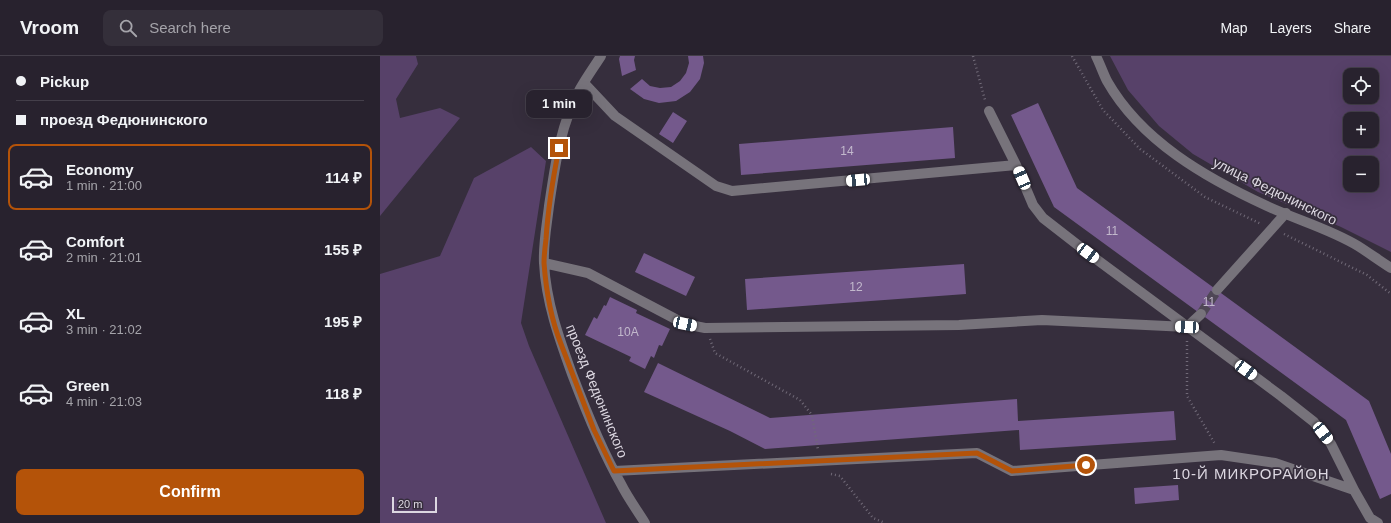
<!DOCTYPE html>
<html lang="en">
<head>
<meta charset="utf-8">
<style>
	body { margin:0; font-family:Helvetica,sans-serif; background:#342f3a; color:#f1f3f6; height:100vh; display:flex; flex-direction:column; font-size:15px; white-space:nowrap }
	* { box-sizing:border-box; margin:0 }
	p { font-size:13px; color:#a5a4aa }
	.icon { flex:none; width:22px; height:22px; fill:none; stroke:currentColor; stroke-width:2; stroke-linecap:round; stroke-linejoin:round }
	.map { position:relative; flex:1; overflow:hidden }
	.side { display:flex; flex-direction:column; background:#28222e; width:380px }
	.side>* { flex:none }
	.top-card { display:grid; align-content:center; height:88px; padding:0 16px; background:#28222e }
	.controls { position:absolute; left:963px; top:12px; display:grid; gap:8px }
	.controls a { display:grid; place-items:center; width:36px; height:36px; border-radius:8px; background:#28222e; box-shadow:0 4px 16px #0002,0 0 0 1px #443f4a; font-size:20px }
	.scale { position:absolute; left:12px; bottom:10px; width:45px; box-sizing:border-box; padding-left:4px; border:2px solid #dcd7e1; border-top:0; font-size:11px; line-height:14px; white-space:nowrap; color:#dcd7e1; -webkit-text-stroke:3px #362e3d; paint-order:stroke }
	.end { position:absolute; width:18px; height:18px; margin:-9px; border:5px solid #b45309; background:#fff; box-shadow:0 0 0 2px #fff }
	.from { border-radius:50% }
	.bubble { position:absolute; height:28px; border-radius:8px; background:#28222e; box-shadow:0 4px 16px #0002,0 0 0 1px #443f4a; font-size:13px; font-weight:800; line-height:28px; text-align:center }
	.car { position:absolute; width:12px; height:24px; margin:-12px -6px; border-radius:5px; box-shadow:0 0 3px 1px #0007; background:linear-gradient(#fff 24%,#345 0 40%,#fff 0 76%,#345 0 86%,#fff 0) }
	.top-card b { display:flex; align-items:center; gap:14px; height:38px; font-size:15px }
	.top-card b+b { border-top:1px solid #443f4a }
	.top-card i { width:10px; height:10px; background:#f1f3f6 }
	ul { padding:0; list-style:none }
	li { display:flex; align-items:center; gap:12px; height:66px; margin:0 8px 6px; padding:0 8px; border:2px solid transparent; border-radius:8px }
	li div { flex:1 }
	li b { display:block; font-size:15px }
	li em { font-style:normal; font-weight:800 }
	li.on { border-color:#b45309 }
	li>.icon { width:36px; height:36px; stroke-width:1.5 }
	.button { display:flex; gap:8px; margin-top:auto; padding:8px 16px }
	.button a { flex:1; height:46px; border-radius:8px; background:#b45309; color:#fff; font-size:16px; font-weight:800; line-height:46px; text-align:center }
	header { display:flex; align-items:center; gap:24px; box-sizing:border-box; height:56px; padding:0 20px; background:#28222e; border-bottom:1px solid #443f4a }
	header strong { font-size:19px }
	nav { display:flex; gap:22px; margin-inline-start:auto; font-size:14px }
	.search { width:280px; height:36px; background:#342f3a; display:flex; align-items:center; gap:10px; box-sizing:border-box; padding:0 14px; border-radius:8px; color:#a5a4aa; font-size:15px }
	main { display:flex; flex:1; min-height:0 }
	.map>svg:first-child { display:block }
</style>
</head>
<body>
<header>
<strong>Vroom</strong>
<div class="search"><svg class="icon" aria-label="search" viewBox="0 0 24 24"><circle cx="10" cy="10" r="6"/><path d="M15 15l6 6"/></svg>Search here</div>
<nav><a>Map</a><a>Layers</a><a>Share</a></nav>
</header>
<main>
<section class="side">
<div class="top-card">
<b><i class="from"></i>Pickup</b>
<b><i></i>проезд Федюнинского</b>
</div>
<ul>
<li class="on"><svg class="icon" aria-label="car" viewBox="0 0 24 24"><path d="M5 17H2v-5l4-1 3-4h7l3 4 3 1v5h-3M9 17h6M6 11h13"/><circle cx="7" cy="17" r="2"/><circle cx="17" cy="17" r="2"/></svg><div><b>Economy</b><p>1 min · 21:00</p></div><em>114 ₽</em></li>
<li><svg class="icon" aria-label="car" viewBox="0 0 24 24"><path d="M5 17H2v-5l4-1 3-4h7l3 4 3 1v5h-3M9 17h6M6 11h13"/><circle cx="7" cy="17" r="2"/><circle cx="17" cy="17" r="2"/></svg><div><b>Comfort</b><p>2 min · 21:01</p></div><em>155 ₽</em></li>
<li><svg class="icon" aria-label="car" viewBox="0 0 24 24"><path d="M5 17H2v-5l4-1 3-4h7l3 4 3 1v5h-3M9 17h6M6 11h13"/><circle cx="7" cy="17" r="2"/><circle cx="17" cy="17" r="2"/></svg><div><b>XL</b><p>3 min · 21:02</p></div><em>195 ₽</em></li>
<li><svg class="icon" aria-label="car" viewBox="0 0 24 24"><path d="M5 17H2v-5l4-1 3-4h7l3 4 3 1v5h-3M9 17h6M6 11h13"/><circle cx="7" cy="17" r="2"/><circle cx="17" cy="17" r="2"/></svg><div><b>Green</b><p>4 min · 21:03</p></div><em>118 ₽</em></li>
</ul>
<div class="button"><a>Confirm</a></div>
</section>
<div class="map">
<svg width="1011" height="467" viewBox="0 0 1011 467">
	<rect width="100%" height="100%" fill="#362e3d"/>
	<path fill="#574169" fill-rule="evenodd" d="M0 0H36L38 8 16 43 20 62 60 52 80 62 0 160Z
		M730 0H1011V196L961 171 878 136 813 98 779 70 748 34ZM970 19H992V41H970ZM970 63H992V85H970ZM970 107H992V129H970Z
		M151 91 166 105 141 267 149 290 226 467H0V218L60 200 94 122Z"/>
	<path fill="#74598c" d="M240 0H255L254 4 256 14 242 20 239 3Z
		M308 0H323L324 7 320 23 310 36 296 45 279 47 264 43 250 33 262 23 270 30 280 32 291 31 300 25 306 17 309 7Z
		M658 47 697 132 989 345 1011 398V438L1000 443 966 364 674 151 631 59Z
		M293 56 307 65 293 87 279 78Z
		M573 71 575 102 361 119 359 88Z
		M264 197 315 221 306 240 255 216Z
		M584 208 586 238 367 254 365 223Z
		M230 241 257 254 256 257 290 273 282 290 279 289 274 302 271 300 265 313 249 305 251 301 205 279 214 261 217 263 224 249 226 250Z
		M278 307 390 362 637 343 638 365 794 355 796 384 640 394 639 374 385 393 350 375 264 336Z
		M798 429 799 444 755 448 754 432Z"/>
	<g fill="none" stroke-linecap="round" stroke-linejoin="round">
		<path stroke="#4f4756" stroke-width="10" stroke-dasharray="10 5" stroke-linecap="butt" d="M821 258 837 234"/>
		<path stroke="#716a78" stroke-width="2.5" stroke-dasharray="1 3" stroke-linecap="butt" d="M593 0 605 44
			M692 0 723 54 760 93 825 141 881 168
			M904 178 987 219 1011 238
			M330 283 335 297 420 344 432 359 438 394
			M807 285V340L835 388
			M451 418 460 420 493 462 505 467"/>
		<path stroke="#77737b" stroke-width="10" d="M221 0C214 11 206 22 200 33 180 69 175 110 169 150 167 168 163 188 164 207 166 246 179 282 192 318 206 355 221 393 241 428 248 442 257 454 265 467
			M716 0C720 8 723 17 727 25 761 85 826 122 887 150 917 164 950 173 978 190 989 197 1000 205 1011 212
			M204 27 235 60 336 130 352 135 636 109
			M609 55 636 109 653 149 663 162 708 197 901 340 934 366 951 388 974 434 990 462 998 467
			M164 207 208 217 305 268 325 272 579 269 662 264 807 271 821 258
			M837 234 906 157
			M234 415 597 397 632 415 841 399 895 407 974 434"/>
	</g>
	<g fill="none" stroke-linecap="round" stroke-linejoin="round">
		<path stroke="#b45309" stroke-width="5" d="M179 92C173 122 168 152 166 183 165 191 164 199 164 207 166 234 171 263 181 288L214 374 234 415 597 397 632 415 706 409"/>
	</g>
	<g text-anchor="middle" dominant-baseline="central" stroke-width="3.5" stroke-linejoin="round" paint-order="stroke">
		<g font-size="12" fill="#c2b8cc">
			<text x="467" y="95">14</text>
			<text x="732" y="175">11</text>
			<text x="476" y="231">12</text>
			<text x="829" y="246">11</text>
			<text x="248" y="276">10А</text>
		</g>
		<g font-size="14" fill="#dcd7e1" stroke="#362e3d">
			<text transform="translate(895 135) rotate(26)">улица Федюнинского</text>
			<text transform="translate(217 335) rotate(68)">проезд Федюнинского</text>
		</g>
		<g font-size="15" letter-spacing="1" fill="#dcd7e1" stroke="#362e3d">
			<text x="871" y="417">10-Й МИКРОРАЙОН</text>
		</g>
	</g>
</svg>
<div class="controls">
<a><svg class="icon" aria-label="locate" viewBox="0 0 24 24"><circle cx="12" cy="12" r="6"/><path d="M12 2v4M12 18v4M2 12h4M18 12h4"/></svg></a>
<a>+</a>
<a>−</a>
</div>
<div class="scale">20 m</div>
<i class="end from" style="left:706px;top:409px"></i>
<i class="end" style="left:179px;top:92px"></i>
<div class="bubble" style="left:146px;top:34px;width:66px">1 min</div>
<i class="car" style="left:642px;top:122px;rotate:337deg"></i>
<i class="car" style="left:478px;top:124px;rotate:265deg"></i>
<i class="car" style="left:708px;top:197px;rotate:127deg"></i>
<i class="car" style="left:305px;top:268px;rotate:102deg"></i>
<i class="car" style="left:807px;top:271px;rotate:273deg"></i>
<i class="car" style="left:866px;top:314px;rotate:126deg"></i>
<i class="car" style="left:943px;top:377px;rotate:142deg"></i>
</div>
</main>
</body>
</html>
